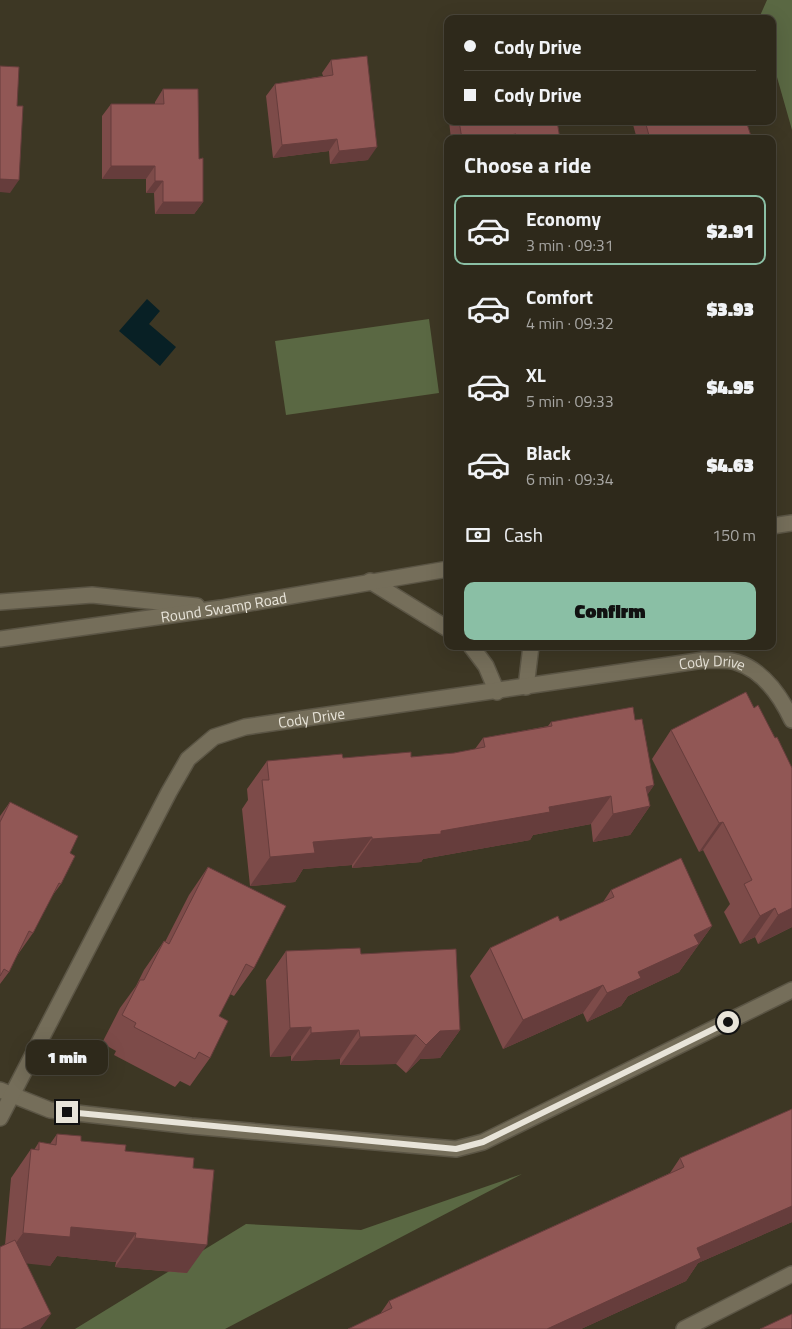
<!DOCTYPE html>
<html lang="en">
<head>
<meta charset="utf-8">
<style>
	body { margin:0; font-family:"Titillium Web",sans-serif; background:#363124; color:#f1f3f6; height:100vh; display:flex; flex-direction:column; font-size:19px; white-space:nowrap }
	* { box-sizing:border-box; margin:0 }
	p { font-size:16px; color:#a7a6a3 }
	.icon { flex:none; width:28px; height:28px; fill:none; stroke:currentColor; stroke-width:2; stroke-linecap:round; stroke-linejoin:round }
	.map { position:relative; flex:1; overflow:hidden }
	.side { position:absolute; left:444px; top:135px; width:332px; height:515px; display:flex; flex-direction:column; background:#2e291b; border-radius:10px; box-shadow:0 5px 20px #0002,0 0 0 1px #49453a }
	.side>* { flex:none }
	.hud { position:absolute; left:444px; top:15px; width:332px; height:110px; border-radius:10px; box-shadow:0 5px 20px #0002,0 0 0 1px #49453a; display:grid; align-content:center; height:110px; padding:0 20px; background:#2e291b }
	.end { position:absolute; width:22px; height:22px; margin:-11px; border:6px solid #e8e4d9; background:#111; box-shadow:0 0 0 2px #111 }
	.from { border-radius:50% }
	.bubble { position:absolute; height:35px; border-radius:10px; background:#2e291b; box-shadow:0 5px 20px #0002,0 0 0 1px #49453a; font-size:16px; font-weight:800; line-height:35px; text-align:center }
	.hud b { display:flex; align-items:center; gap:18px; height:48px; font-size:19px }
	.hud b+b { border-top:1px solid #49453a }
	.hud i { width:12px; height:12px; background:#f1f3f6 }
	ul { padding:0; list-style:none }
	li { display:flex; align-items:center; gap:15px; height:70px; margin:0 10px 8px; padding:0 10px; border:2px solid transparent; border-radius:10px }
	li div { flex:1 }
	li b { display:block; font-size:19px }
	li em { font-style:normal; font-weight:800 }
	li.current { border-color:#8abfa5 }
	li>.icon { width:45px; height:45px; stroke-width:1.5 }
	h2 { padding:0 20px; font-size:22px; line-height:60px }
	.pay { display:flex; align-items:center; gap:12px; height:55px; padding:0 20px; font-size:19px }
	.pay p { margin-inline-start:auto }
	.button { display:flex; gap:10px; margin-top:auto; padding:10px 20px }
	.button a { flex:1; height:58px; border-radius:10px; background:#8abfa5; color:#111; font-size:20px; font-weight:800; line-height:58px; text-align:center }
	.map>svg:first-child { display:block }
</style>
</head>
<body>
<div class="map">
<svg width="792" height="1329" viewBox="0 0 792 1329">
	<rect width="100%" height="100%" fill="#3d3724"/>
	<path fill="#5a6843" d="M767 0H792V130L773 63 772 19 759 18Z
		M429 319 439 393 286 415 275 341Z
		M522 1174 225 1329H75L246 1224 361 1230Z"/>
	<path fill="#082025" d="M147 299 160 311 149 324 176 347 160 366 119 331Z"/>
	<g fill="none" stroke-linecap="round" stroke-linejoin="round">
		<defs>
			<g id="street">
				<path d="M370 581 448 629"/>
				<path d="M471 646 486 666 497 692"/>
				<path d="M526 687 531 646"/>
				<path d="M0 1090 50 1110 191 1126 456 1149 483 1142 792 990"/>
				<path id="s1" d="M0 1118 169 792 188 759 214 737 245 727 704 660C714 661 727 659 736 662 763 670 781 697 792 720"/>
				<path d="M684 1329 792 1274"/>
			</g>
			<g id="secondary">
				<path d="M772 526 792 523"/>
				<path d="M0 602 92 595 197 606"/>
				<path id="s2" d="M0 639 221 608 448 569"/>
			</g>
		</defs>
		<use href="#street" stroke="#5b5545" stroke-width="18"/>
		<use href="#secondary" stroke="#5b5545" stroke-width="18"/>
		<use href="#street" stroke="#756e5a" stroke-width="15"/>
		<use href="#secondary" stroke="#756e5a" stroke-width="15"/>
	</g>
	<path fill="#7d4b49" d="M331 60 368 160 330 164 329 151 273 158 266 96 275 84 323 76 322 73Z
		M448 87V113L444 92Z
		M163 89 199 159 203 202 194 214H155L154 193H146V179H102V116L111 104H155V102Z
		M449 121H557L560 139H451Z
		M632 121H746L752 139H637Z
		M754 708 775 738 792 768V927L758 944 755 937 740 944 724 912 730 904 703 850 699 852 652 759 671 730Z
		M635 720 654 785 647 795 650 806 630 835 593 842 591 824 533 835 530 840 423 859 421 862 352 868V865L303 869 295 882 250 886 242 809 248 800 247 789 267 761 343 758 411 757 454 753 475 749 483 738 548 726 551 722Z
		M10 802 70 853 61 884 52 896 33 933 14 960 9 972 0 984V816Z
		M208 867 254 968 234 996 230 994 219 1016 210 1058 190 1086 180 1081 175 1087 114 1055 116 1051 102 1043 120 1008 136 986 144 970 164 941 165 942 189 895Z
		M611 890 712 926 679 972 628 996 621 1006 587 1022 583 1013 503 1049 470 976 490 948 560 921 603 902Z
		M286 951 361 954 460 1030 440 1058 420 1059 406 1073 396 1064 340 1065V1059L291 1061V1056L270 1057 266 980Z
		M792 1109V1222L698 1263 686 1281 581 1329H348L380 1314 389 1301 670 1173 680 1158Z
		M57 1134 81 1141 125 1151 193 1168 187 1273 115 1267 116 1262 57 1256 50 1266 5 1245 11 1178 31 1149 34 1150 39 1142 50 1144Z"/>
	<path fill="#663d3c" d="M516 134 513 139H486Z
		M337 139 329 151 273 158 282 145Z
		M377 147 368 160 330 164 339 151Z
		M111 166H155L146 179H102Z
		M0 179 19 180 10 193 0 192Z
		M155 181H163L154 193H146Z
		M163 202H203L194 214H155Z
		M654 785 638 809 650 806 630 835 593 842 613 814 646 787Z
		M611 796 591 824 533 835 530 840 423 859 421 862 352 868 372 839 441 831 549 807Z
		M723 822 703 850 699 852 719 823Z
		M372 837 352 865 303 869 295 882 250 886 270 857 313 842Z
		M775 908 755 937 740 944 760 916Z
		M792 908V927L758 944 778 915Z
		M712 926 679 972 628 996 621 1006 587 1022 607 993 694 935Z
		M603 985 583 1013 503 1049 523 1020Z
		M311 1027 291 1056 270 1057 290 1028Z
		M359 1030 340 1059 291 1061 311 1033Z
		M460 1030 440 1058 420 1059 406 1073 426 1045 440 1031Z
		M416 1035 396 1064 340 1065 360 1037Z
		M792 1206V1222L698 1263 686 1281 581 1329H547L697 1248Z
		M71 1227 136 1233 116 1262 57 1256 50 1266 3 1261 23 1233Z
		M135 1238 207 1245 187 1273 115 1267Z
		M51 1314 40 1329H21Z"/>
	<path fill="#915755" stroke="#663d3c" d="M367 56 377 147 339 151 337 139 282 145 275 84 333 75 331 60Z
		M0 66 19 67 17 106H23L19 180 0 179Z
		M163 89H198L199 159 203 158V202H163V181H155V166H111V104H164Z
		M459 121H557L560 139H517L516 134 486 139H462Z
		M645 121H746L752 139H650Z
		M746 692 754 708 758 705 775 738 777 737 792 768V908L778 915 775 908 760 916 744 884 752 880 723 822 719 823 671 730Z
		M633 707 635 720 642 719 654 785 646 787 650 806 613 814 611 796 549 807 550 812 441 831V834L372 839V837L313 842 315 853 270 857 262 780H269L267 761 342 754 343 758 411 752V757L454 753 485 747 483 738 552 726 551 722Z
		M10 802 78 836 70 853 75 856 61 884 59 883 33 933 29 931 9 972 4 969 0 976V822Z
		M681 858 712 926 694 935 699 944 638 972 641 978 607 993 603 985 523 1020 490 948 558 916 560 921 614 897 611 890Z
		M208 867 286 906 254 968 246 964 219 1016 228 1021 210 1058 199 1052 195 1059 134 1027 136 1023 122 1015 140 980H144L164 941 169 944Z
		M360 948 361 954 456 949 460 1030 440 1031 426 1045 416 1035 360 1037 359 1030 311 1033V1027L290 1028 286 951Z
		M792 1109V1206L697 1248 701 1258 547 1329H348L392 1308 389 1301 684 1167 680 1158Z
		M57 1134 81 1136V1141L126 1145 125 1151 194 1158 193 1168 214 1170 207 1245 135 1238 136 1233 71 1227 70 1237 23 1233 31 1149 39 1150V1142L56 1145Z
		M15 1240 51 1314 21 1329H0V1247Z
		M792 1314V1329H760Z"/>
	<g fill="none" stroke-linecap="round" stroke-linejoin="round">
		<path stroke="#e8e4d9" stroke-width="6" d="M67 1112 456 1149 483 1142 728 1022"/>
	</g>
	<g text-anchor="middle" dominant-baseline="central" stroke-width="4" stroke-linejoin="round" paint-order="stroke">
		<g font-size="15" fill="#e8e4d9" stroke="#211e16">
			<text stroke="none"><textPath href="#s2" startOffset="226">Round Swamp Road</textPath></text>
			<text stroke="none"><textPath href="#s1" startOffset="944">Cody Drive</textPath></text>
			<text stroke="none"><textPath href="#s1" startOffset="539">Cody Drive</textPath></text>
		</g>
	</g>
</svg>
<i class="end from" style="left:728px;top:1022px"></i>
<i class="end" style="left:67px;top:1112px"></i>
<div class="bubble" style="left:26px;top:1040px;width:82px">1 min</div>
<div class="hud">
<b><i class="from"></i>Cody Drive</b>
<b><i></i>Cody Drive</b>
</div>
<section class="side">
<h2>Choose a ride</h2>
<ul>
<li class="current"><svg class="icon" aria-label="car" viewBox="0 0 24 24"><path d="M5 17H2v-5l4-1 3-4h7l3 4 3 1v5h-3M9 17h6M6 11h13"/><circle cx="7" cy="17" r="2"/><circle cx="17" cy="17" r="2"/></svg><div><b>Economy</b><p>3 min · 09:31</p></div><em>$2.91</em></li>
<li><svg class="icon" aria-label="car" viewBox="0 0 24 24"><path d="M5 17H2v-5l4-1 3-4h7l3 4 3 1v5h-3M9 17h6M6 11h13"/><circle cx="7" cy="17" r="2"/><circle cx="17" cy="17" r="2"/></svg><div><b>Comfort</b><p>4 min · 09:32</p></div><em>$3.93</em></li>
<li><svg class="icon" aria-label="car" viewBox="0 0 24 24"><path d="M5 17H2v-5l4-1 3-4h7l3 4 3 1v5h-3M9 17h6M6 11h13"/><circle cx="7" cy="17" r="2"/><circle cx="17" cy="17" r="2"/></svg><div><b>XL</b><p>5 min · 09:33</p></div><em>$4.95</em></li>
<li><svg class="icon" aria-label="car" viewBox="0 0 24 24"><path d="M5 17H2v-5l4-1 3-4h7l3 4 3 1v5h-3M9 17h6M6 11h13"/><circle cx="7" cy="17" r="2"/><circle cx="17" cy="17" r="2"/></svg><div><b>Black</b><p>6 min · 09:34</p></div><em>$4.63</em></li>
</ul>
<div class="pay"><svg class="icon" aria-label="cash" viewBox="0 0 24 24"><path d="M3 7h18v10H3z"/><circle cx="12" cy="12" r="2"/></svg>Cash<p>150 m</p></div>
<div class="button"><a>Confirm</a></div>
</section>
</div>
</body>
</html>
